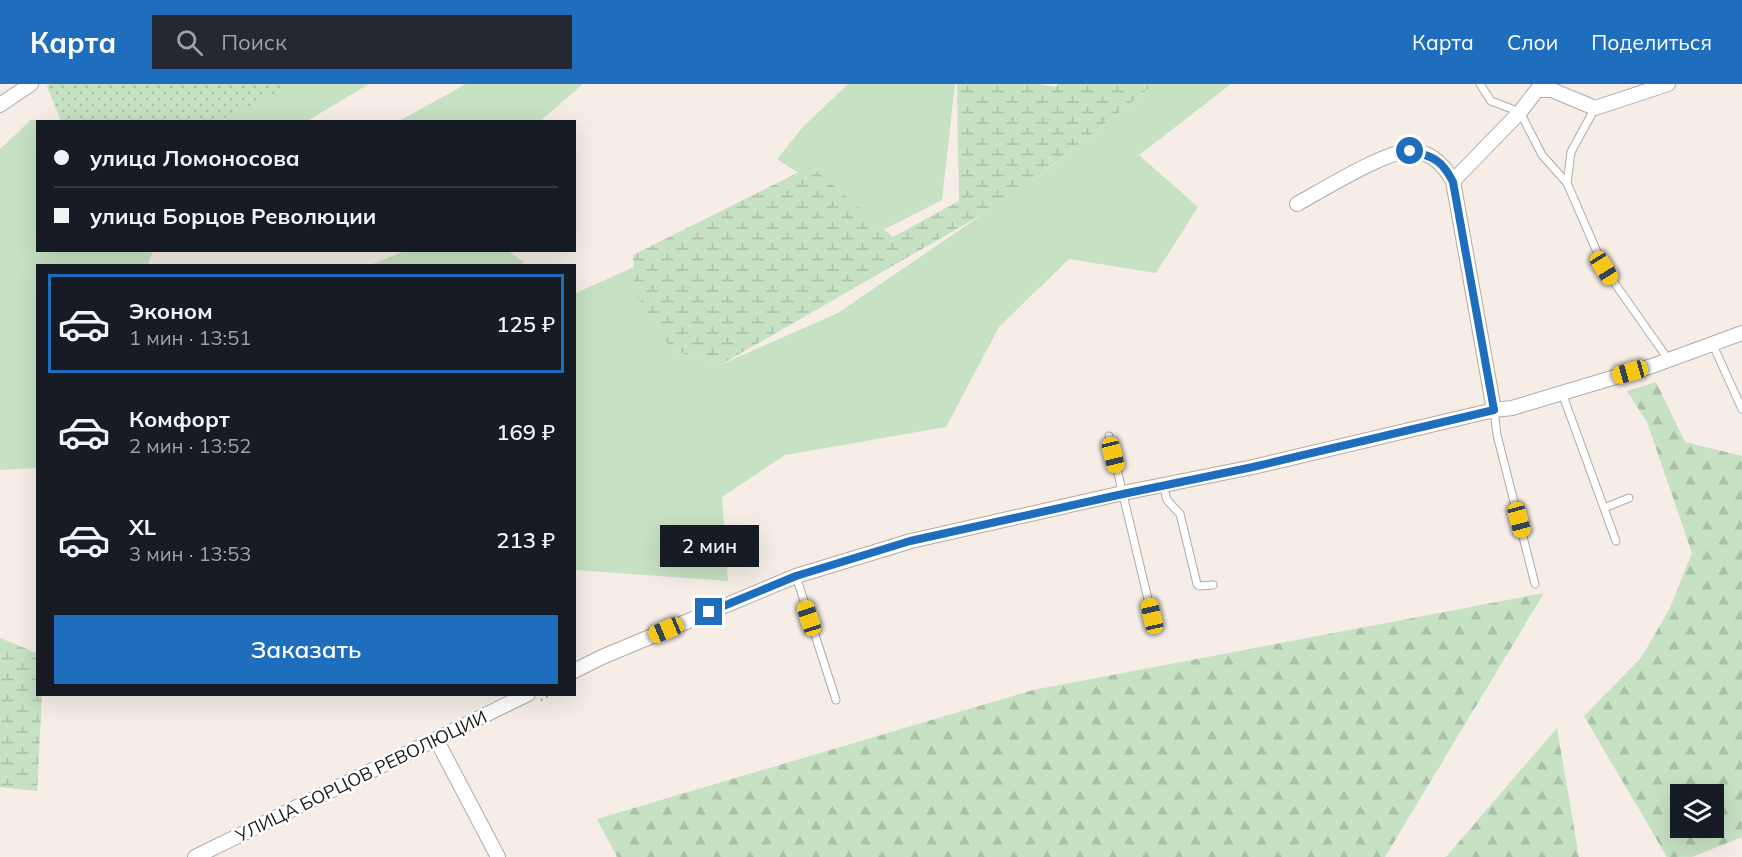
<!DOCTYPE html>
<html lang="ru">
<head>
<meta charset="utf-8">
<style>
	body { margin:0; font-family:Mulish,sans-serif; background:#242831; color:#f1f3f6; height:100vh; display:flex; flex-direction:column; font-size:22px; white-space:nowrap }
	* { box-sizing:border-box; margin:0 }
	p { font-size:20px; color:#9ea1a6 }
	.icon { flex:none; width:33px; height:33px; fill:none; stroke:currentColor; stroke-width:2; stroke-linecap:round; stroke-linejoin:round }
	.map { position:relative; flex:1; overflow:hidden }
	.panel { position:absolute; left:36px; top:180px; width:540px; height:432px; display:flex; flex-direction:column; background:#171b24; border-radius:0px; box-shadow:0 6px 24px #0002 }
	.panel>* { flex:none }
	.hud { position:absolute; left:36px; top:36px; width:540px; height:132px; border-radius:0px; box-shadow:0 6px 24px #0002; display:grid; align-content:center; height:132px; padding:0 18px; background:#171b24 }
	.buttons { position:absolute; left:1670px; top:700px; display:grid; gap:12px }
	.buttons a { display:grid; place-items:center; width:54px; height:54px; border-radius:0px; background:#171b24; box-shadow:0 6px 24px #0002; font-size:30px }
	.end { position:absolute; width:27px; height:27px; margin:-14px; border:8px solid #1e6ebd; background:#fff; box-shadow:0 0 0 3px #fff }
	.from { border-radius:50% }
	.bubble { position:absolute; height:42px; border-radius:0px; background:#171b24; box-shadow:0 6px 24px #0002; font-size:20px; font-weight:600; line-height:42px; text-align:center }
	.car { position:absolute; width:18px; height:36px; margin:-18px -9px; border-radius:8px; box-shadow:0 0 4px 2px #0007; background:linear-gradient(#f5c518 24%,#345 0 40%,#f5c518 0 76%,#345 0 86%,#f5c518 0) }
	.hud b { display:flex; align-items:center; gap:21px; height:57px; font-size:22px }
	.hud b+b { border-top:2px solid #363941 }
	.hud i { width:15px; height:15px; background:#f1f3f6 }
	ul { padding:10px 0 0; list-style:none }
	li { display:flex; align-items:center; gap:18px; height:99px; margin:0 12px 9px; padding:0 6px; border:3px solid transparent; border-radius:0px }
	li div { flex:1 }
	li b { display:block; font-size:22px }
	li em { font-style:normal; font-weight:600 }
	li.selected { border-color:#1e6ebd }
	li>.icon { width:54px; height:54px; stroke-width:1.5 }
	.button { display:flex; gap:12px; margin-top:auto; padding:12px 18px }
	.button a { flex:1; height:69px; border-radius:0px; background:#1e6ebd; color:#fff; font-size:24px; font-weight:600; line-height:69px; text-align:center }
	header { display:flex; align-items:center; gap:36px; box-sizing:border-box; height:84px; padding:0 30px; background:#1e6ebd; color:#fff }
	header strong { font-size:28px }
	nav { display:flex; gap:33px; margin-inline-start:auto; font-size:21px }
	.search { width:420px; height:54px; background:#242831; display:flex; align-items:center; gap:15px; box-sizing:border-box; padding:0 21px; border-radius:0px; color:#9ea1a6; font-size:22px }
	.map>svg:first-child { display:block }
</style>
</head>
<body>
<header>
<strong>Карта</strong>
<div class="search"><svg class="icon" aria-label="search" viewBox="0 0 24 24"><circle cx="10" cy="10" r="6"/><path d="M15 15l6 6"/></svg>Поиск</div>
<nav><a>Карта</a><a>Слои</a><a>Поделиться</a></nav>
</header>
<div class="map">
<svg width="1742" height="773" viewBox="0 0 1742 773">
	<defs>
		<pattern id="forest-firs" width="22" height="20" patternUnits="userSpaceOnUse" patternTransform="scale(1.5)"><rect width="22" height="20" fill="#c7e1c3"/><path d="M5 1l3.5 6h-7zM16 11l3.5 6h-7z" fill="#aac0a7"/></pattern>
		<pattern id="wetland-marsh" width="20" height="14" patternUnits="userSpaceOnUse" patternTransform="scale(1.5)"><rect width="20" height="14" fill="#c7e1c3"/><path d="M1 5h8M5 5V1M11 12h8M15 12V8" fill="none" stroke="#aac0a7"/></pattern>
		<pattern id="park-dots" width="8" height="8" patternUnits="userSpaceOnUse" patternTransform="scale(1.5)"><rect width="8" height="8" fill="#c7e1c3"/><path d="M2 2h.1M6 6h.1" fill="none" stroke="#aac0a7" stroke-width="1.8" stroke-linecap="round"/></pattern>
	</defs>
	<rect width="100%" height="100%" fill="#f5ede6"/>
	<path fill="#c7e1c3" d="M180 0H369L307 37 38 38V166L153 167 148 181 38 182 37 384 0 386V65L31 36H100Z
		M466 0H583L540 37H399Z
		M848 0H955L942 116 885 145 777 75 804 42Z
		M1151 0H1231L1139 71 1198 123 1156 189 1069 175 999 243 946 343 785 371 722 413 728 497 575 486 574 210 658 172 672 266 720 281 838 229 1036 94 1151 3Z
		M405 167H508L524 178 519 182 370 181Z"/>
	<path fill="url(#forest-firs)" fill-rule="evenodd" d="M1656 298 1685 358 1742 372V753L1692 773H1667L1584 632 1641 574 1670 524 1692 469 1647 338 1627 307ZM1680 711H1713V744H1680Z
		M1544 509 1385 773H617L597 735 1033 606Z
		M1557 644 1579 773H1446Z"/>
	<path fill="url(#wetland-marsh)" d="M957 0H1038L1056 3 1058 0H1151V3L1009 115 720 281 672 266 635 209 633 171 811 82 893 153 959 117Z
		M0 554 37 569 38 610 42 611 37 707 0 703Z"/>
	<path fill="url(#park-dots)" d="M50 0H295L220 36 210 38 61 37 47 2Z"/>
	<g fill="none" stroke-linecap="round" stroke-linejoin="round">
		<defs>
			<path id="lane" d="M1480 0 1491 17 1520 28 1542 71 1567 99 1604 184 1668 275
				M1567 99 1571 68 1595 24
				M1712 259 1742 325
				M1562 309 1616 457
				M1494 326 1497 351 1535 500
				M1109 352 1152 532
				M1163 401 1167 416 1180 430 1197 500 1199 502 1213 501
				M1604 424 1629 414
				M796 492 836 616"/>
			<path id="street" d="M0 21 31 0
				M1453 97 1494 326
				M1297 120C1321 107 1385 67 1410 67 1431 67 1444 81 1453 97L1520 28 1537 6H1552L1595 24 1668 0
				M574 587 602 573 796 492 911 457 1123 409 1253 383 1494 326 1512 324 1652 282 1742 249
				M436 655 498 773
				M195 773 528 610"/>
		</defs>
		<use href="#lane" stroke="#b2aba4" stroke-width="9"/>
		<use href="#street" stroke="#b2aba4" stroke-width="16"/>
		<path stroke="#95908b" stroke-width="2" stroke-dasharray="1.5 4.5" stroke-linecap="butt" d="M541 616 552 610"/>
		<use href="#lane" stroke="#fff" stroke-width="7"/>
		<use href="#street" stroke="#fff" stroke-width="14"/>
	</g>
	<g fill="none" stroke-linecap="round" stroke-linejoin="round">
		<path stroke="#1e6ebd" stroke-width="8" d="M709 528 796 492 910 457 1123 410 1253 383 1494 326 1453 98C1442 76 1433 72 1410 67"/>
	</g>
	<g text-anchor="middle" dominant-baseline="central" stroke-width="5" stroke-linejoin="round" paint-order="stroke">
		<g font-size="18" fill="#1c1a17" stroke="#fff">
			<text transform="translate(361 692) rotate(-26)">УЛИЦА БОРЦОВ РЕВОЛЮЦИИ</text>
		</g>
	</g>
</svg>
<div class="buttons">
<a><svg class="icon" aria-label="layers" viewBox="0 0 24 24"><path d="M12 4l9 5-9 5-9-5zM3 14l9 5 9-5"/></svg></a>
</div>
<i class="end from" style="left:1410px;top:67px"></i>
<i class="end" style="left:709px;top:528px"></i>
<div class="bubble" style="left:660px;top:441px;width:99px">2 мин</div>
<i class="car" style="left:1604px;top:184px;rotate:148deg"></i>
<i class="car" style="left:1630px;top:288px;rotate:254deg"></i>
<i class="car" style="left:1113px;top:371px;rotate:166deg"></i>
<i class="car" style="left:1519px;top:436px;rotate:165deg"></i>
<i class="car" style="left:1152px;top:532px;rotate:347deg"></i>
<i class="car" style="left:809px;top:534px;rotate:342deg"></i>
<i class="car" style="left:666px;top:546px;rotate:247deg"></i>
<div class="hud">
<b><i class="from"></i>улица Ломоносова</b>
<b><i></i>улица Борцов Революции</b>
</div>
<section class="panel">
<ul>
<li class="selected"><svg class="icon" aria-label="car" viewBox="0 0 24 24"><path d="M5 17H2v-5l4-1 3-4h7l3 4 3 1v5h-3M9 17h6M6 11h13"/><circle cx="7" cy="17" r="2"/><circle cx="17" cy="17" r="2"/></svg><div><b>Эконом</b><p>1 мин · 13:51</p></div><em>125 ₽</em></li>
<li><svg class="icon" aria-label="car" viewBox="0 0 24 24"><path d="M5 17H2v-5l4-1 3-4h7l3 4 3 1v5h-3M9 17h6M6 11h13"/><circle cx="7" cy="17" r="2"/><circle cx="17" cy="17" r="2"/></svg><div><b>Комфорт</b><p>2 мин · 13:52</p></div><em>169 ₽</em></li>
<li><svg class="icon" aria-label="car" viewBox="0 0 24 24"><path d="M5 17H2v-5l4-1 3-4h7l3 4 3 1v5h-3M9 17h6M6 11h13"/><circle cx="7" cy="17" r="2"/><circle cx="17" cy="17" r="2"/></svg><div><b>XL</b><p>3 мин · 13:53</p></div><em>213 ₽</em></li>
</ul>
<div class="button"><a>Заказать</a></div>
</section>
</div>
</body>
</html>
